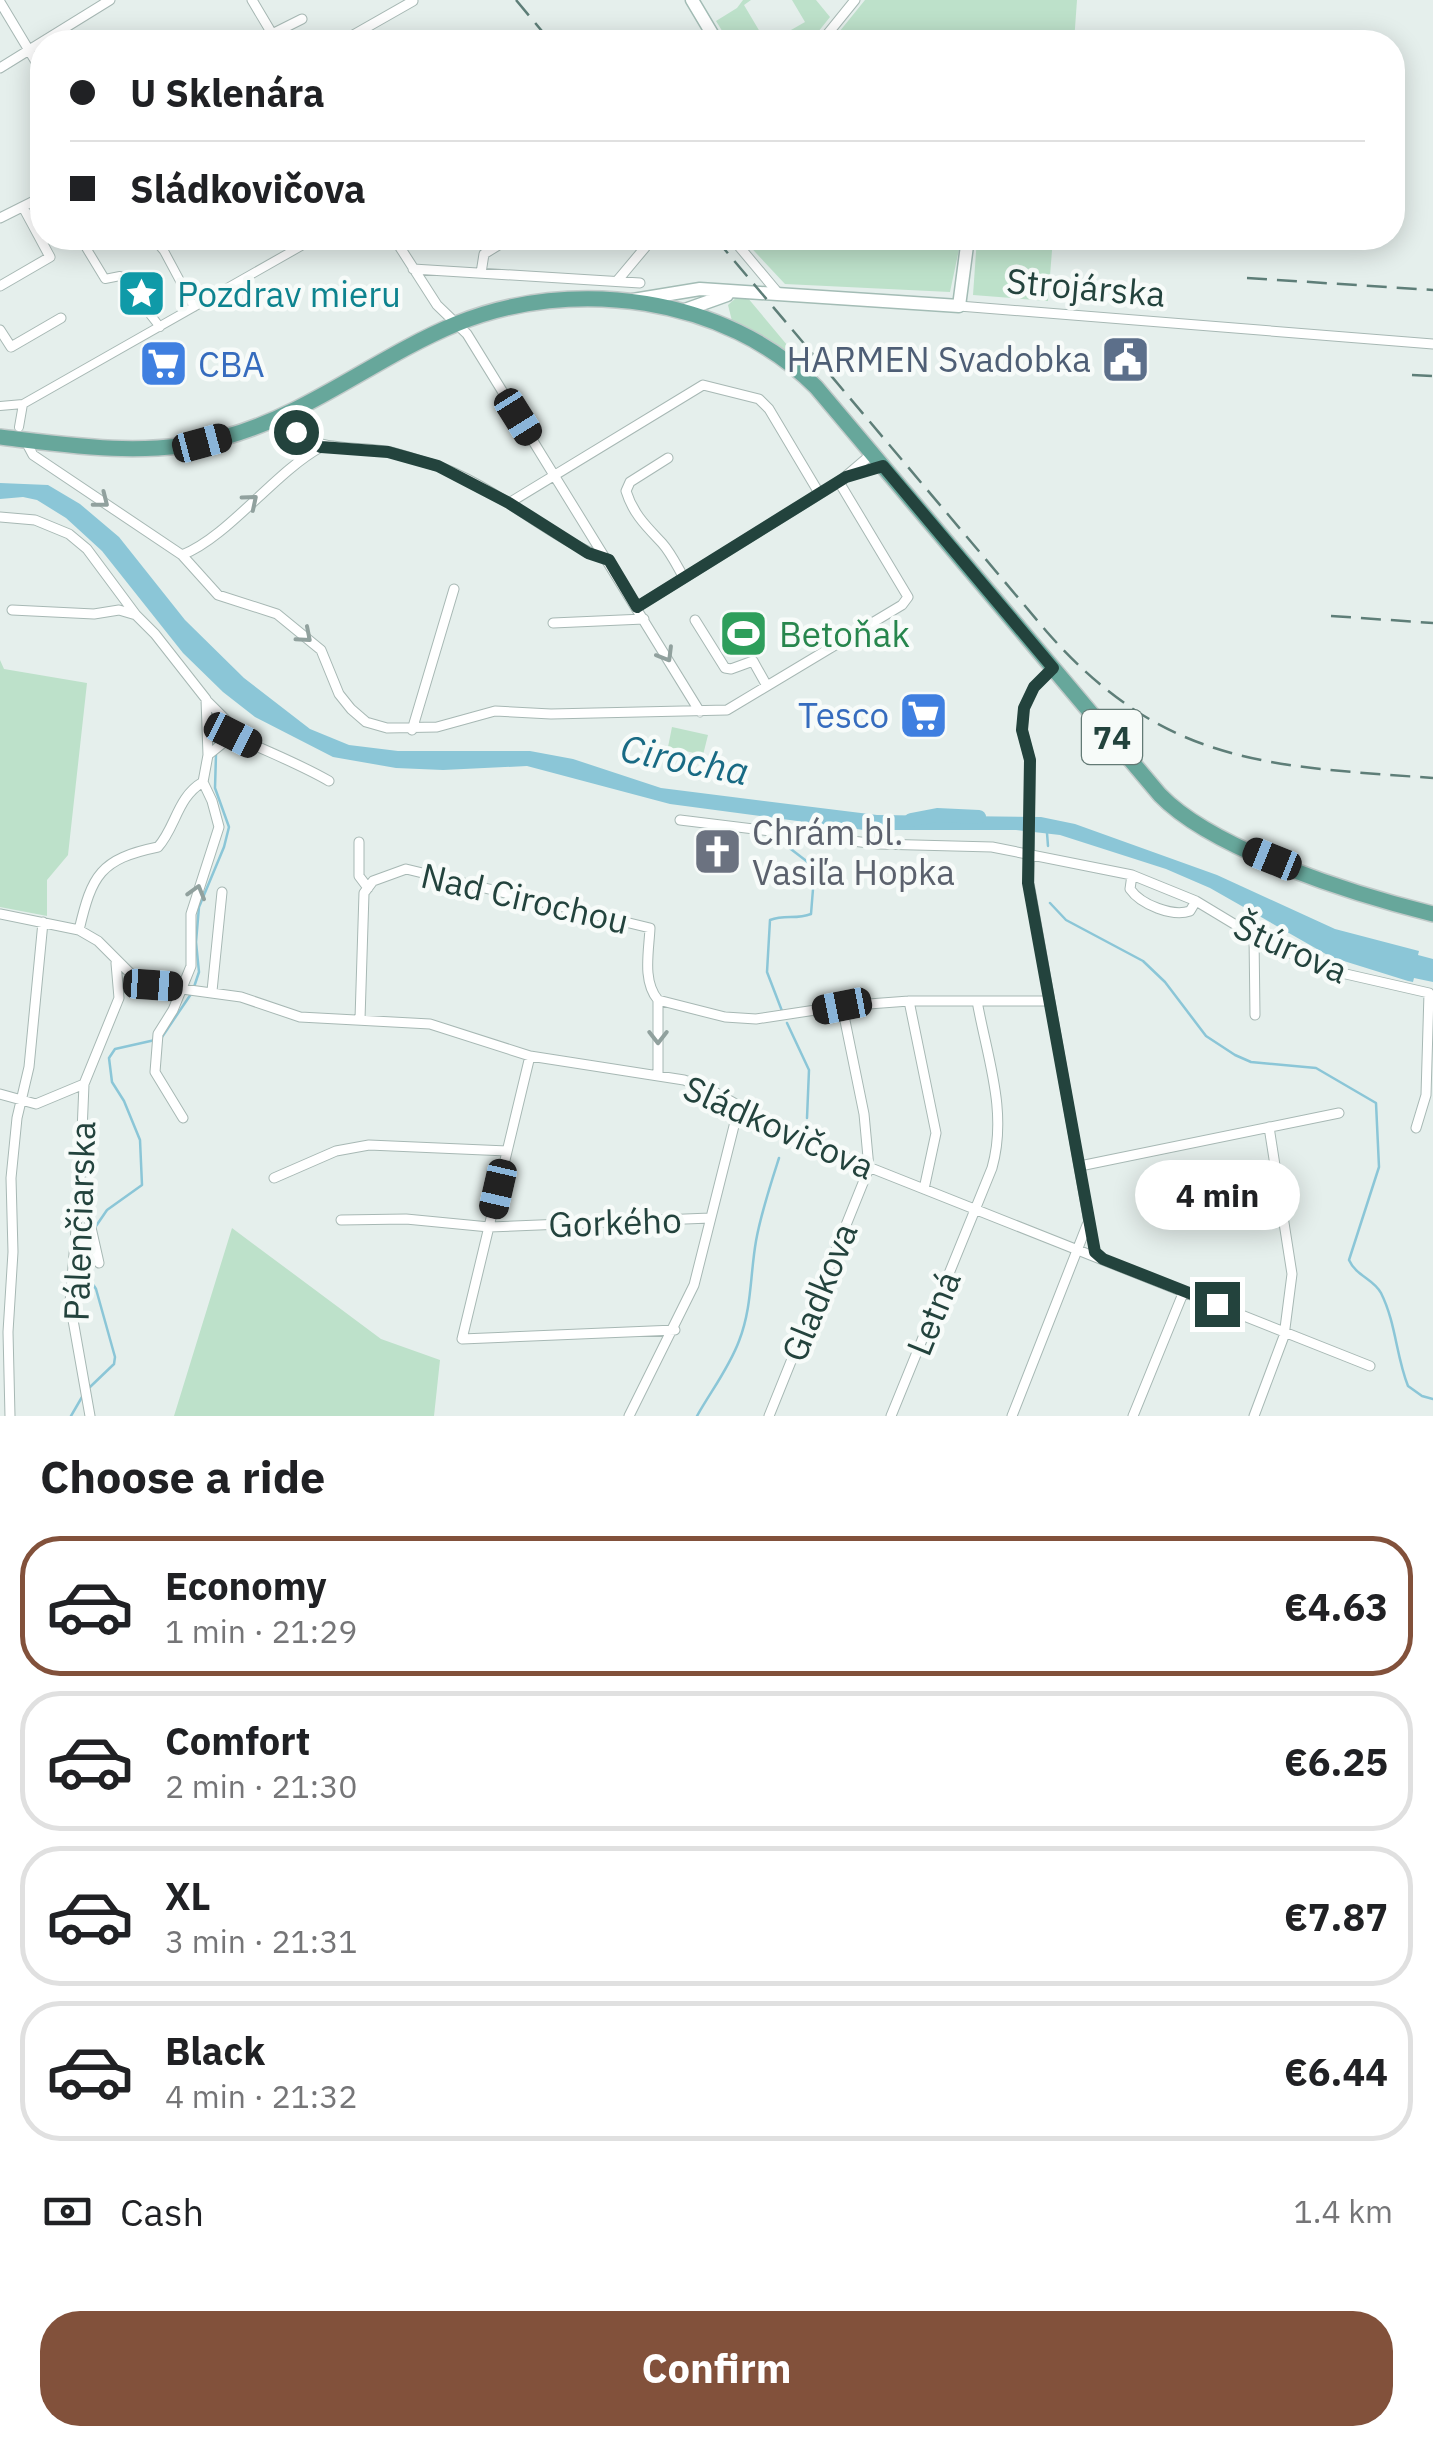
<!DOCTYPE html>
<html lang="en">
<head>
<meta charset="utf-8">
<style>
	body { margin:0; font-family:"IBM Plex Sans",sans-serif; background:#f6f6f6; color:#202124; height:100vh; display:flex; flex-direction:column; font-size:38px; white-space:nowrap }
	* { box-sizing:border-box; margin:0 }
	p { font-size:32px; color:#757577 }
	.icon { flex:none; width:55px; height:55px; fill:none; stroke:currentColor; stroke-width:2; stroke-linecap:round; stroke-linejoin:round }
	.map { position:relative; height:1416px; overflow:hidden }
	.sheet { display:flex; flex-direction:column; background:#fff; flex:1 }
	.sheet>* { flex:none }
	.top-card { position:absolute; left:30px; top:30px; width:1375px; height:220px; border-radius:40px; box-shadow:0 5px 25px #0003; display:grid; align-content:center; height:220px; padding:0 40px; background:#fff }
	.end { position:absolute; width:45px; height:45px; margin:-22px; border:12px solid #23433d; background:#fff; box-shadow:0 0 0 5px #fff }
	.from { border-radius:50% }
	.bubble { position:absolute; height:70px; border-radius:35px; background:#fff; box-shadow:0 5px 25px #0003; font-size:32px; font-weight:800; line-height:70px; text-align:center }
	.car { position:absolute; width:30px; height:60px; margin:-30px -15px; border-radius:12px; box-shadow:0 0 8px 2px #0007; background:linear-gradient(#222 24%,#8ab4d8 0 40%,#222 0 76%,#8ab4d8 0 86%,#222 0) }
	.top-card b { display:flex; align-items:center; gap:35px; height:95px; font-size:38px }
	.top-card b+b { border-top:2px solid #e0e0e0 }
	.top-card i { width:25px; height:25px; background:#202124 }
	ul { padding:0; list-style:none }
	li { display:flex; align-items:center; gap:30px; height:140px; margin:0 20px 15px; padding:0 20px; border:5px solid #e0e0e0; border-radius:40px }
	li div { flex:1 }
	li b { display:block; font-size:38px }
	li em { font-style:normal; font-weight:800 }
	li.on { border-color:#82513b }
	li>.icon { width:90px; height:90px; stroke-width:1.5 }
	h2 { padding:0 40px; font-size:45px; line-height:120px }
	.pay { display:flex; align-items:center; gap:25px; height:110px; padding:0 40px; font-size:38px }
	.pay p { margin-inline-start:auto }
	.action { display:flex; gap:20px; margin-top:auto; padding:20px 40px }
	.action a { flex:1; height:115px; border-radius:40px; background:#82513b; color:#fff; font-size:40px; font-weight:800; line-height:115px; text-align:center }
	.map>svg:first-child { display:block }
</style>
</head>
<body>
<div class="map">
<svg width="1433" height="1416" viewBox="0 0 1433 1416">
	<rect width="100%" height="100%" fill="#e5efec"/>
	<path fill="#bde1ca" d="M743 0H751L744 5 766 42H729L716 21 737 8Z
		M792 0H816L830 17 810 42H770L805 22Z
		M865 0H1077L1074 42H831Z
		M742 238H961V240L950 292 785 284Z
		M977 238H1053L1048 301 973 295Z
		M737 297H747L808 370 732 321 728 305Z
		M0 660 4 669 87 683 68 855 47 880V916L0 907Z
		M672 727 708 735 703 755 668 747Z
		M232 1228 381 1339 440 1360 434 1416H174Z"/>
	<path fill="#8bc6d7" d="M0 483 48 485 80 504 119 537 185 620 244 678 310 729 349 745 398 751H530L573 759 661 788 877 815 1041 817 1075 824 1217 875 1335 929 1419 951 1418 955 1433 959V982L1414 978 1413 982 1408 981 1331 957 1210 888 1166 869 1060 835 1016 830H864L670 804 527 766 443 770 396 768 333 757 255 717 223 692 183 653 102 551 66 518 37 500 23 497 0 499Z"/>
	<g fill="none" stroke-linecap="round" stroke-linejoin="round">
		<path stroke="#8bc6d7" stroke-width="2.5" d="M215 746 218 714
			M1047 833 1048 846
			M777 834 779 840 809 863 813 889 811 914C796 920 785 914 770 920L767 972 782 1011
			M1050 903 1066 920 1143 961 1165 982 1206 1036 1235 1055 1251 1062 1316 1068 1376 1103 1379 1167 1349 1260C1356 1276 1374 1279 1381 1293 1396 1323 1396 1356 1408 1386L1422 1396 1433 1399
			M194 987 199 972 196 942 199 907 224 847 229 827 215 788 216 754
			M787 1023 809 1070 807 1118
			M162 1037 191 994
			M94 1229 107 1210 142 1185 140 1140 124 1101 112 1082 109 1058 115 1049 155 1040
			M90 1236 84 1244 80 1264 96 1289 115 1357 114 1364 90 1387
			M71 1416 82 1397
			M697 1416C711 1391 729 1368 739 1341 752 1308 750 1275 756 1241 761 1213 770 1186 779 1158"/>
		<path stroke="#8bc6d7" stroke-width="14" d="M911 820 937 815 979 817"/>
		<defs>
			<path id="pedestrian" d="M100 238 85 246 105 279 120 276 160 327
				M153 238 164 251 194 307
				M0 406 23 404
				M19 427 23 404 303 245 298 238"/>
			<path id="minor" d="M252 0 277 42
				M0 2 42 72
				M272 34 302 19
				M341 42 413 1
				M821 42 855 0
				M0 68 110 0
				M0 218 42 197
				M394 238 437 305 467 334 700 712
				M732 238 778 293
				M413 269 640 283
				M481 273 484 254 510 238
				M617 281 653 238
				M0 286 50 257 23 207
				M959 306 1433 344
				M0 330 11 347 61 318
				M281 417C307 454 347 445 386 451 401 454 417 460 431 464 496 484 546 538 609 560
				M25 440 33 455 182 555 218 595 277 614 321 650 339 694 351 709 366 722 387 728 437 727 495 711 551 714 727 710 902 605 908 597 839 482
				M668 458 630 482 626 491C633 514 647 527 662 543 671 553 677 566 684 578
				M848 476 883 466
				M509 503 703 385 759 399 769 409 819 493
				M0 517 35 520 69 534 87 549 136 615 155 634 206 699 208 755 203 782 212 801 219 827 191 914V966L173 1010 158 1034 155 1072 183 1118
				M182 555C228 537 275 472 321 447
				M637 607 839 482 873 453
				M12 610 94 614 119 610 136 615
				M695 620 725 668 731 669 753 661 767 686
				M553 623 644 619
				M1053 668 1034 687 1024 708 1022 730 1030 760 1029 883 1090 1228 1095 1252 1100 1256
				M206 700 229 723 233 735C265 751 298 763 329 781
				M412 730 454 589
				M208 755 233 735
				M680 820 877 844 992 847 1132 875 1196 901 1254 936 1324 969 1429 993 1426 1095 1416 1128
				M359 842V876L368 888
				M1132 875 1130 889C1141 905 1173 917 1190 911L1196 901
				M0 914 79 930 98 941 134 977 153 985 241 997 300 1017 430 1024 530 1056 684 1080 711 1090 798 1139 1370 1366
				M79 930C92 875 100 859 158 847 176 827 177 797 203 782
				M1254 936 1255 1015
				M212 991 222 892
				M909 1001 936 1133 924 1189
				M360 1019 364 893 373 881 406 869 650 928C649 951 642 981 658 1000L725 1017 756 1019 842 1006 909 1001H1049
				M530 1056 462 1339 675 1330
				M658 1075V1000
				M84 1084 80 1180 70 1303 90 1416
				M0 1094 36 1104 84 1084 119 998 116 963
				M1080 1166 1339 1113
				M274 1178 336 1151 369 1145 507 1151
				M81 1183 99 1263
				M341 1220 406 1219 489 1227 710 1218
				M10 1416 8 1332 13 1252 11 1178 17 1118 29 1067 43 922
				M629 1416 694 1285 739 1106
				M769 1416 869 1168 864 1114 842 1006
				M891 1416 992 1168C1008 1112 987 1057 977 1001
				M1012 1416 1087 1225
				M1133 1416 1184 1291
				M1254 1416 1284 1336 1292 1274 1269 1127"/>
			<path id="secondary" d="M692 0 717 42
				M633 300 700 289 959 306 968 238
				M682 311 727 295"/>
			<path id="primary" d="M0 437C75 446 151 458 225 437 309 414 376 357 456 324 572 276 726 296 816 387L1160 795C1214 851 1357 895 1433 914"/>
		</defs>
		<use href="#pedestrian" stroke="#a7b8b4" stroke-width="10"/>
		<use href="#minor" stroke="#a7b8b4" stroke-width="11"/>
		<use href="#secondary" stroke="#a3bcb5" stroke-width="15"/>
		<use href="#primary" stroke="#c1cac9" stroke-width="18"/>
		<use href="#pedestrian" stroke="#fff" stroke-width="8"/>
		<use href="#minor" stroke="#fff" stroke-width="9"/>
		<use href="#secondary" stroke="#fff" stroke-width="12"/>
		<use href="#primary" stroke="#67a79b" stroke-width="15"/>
		<path stroke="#5e7e78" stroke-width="2.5" stroke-dasharray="20 10" stroke-linecap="butt" d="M516 0 551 42
			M715 238 1047 632C1164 765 1268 766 1433 778
			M1247 278 1433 290
			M1412 375 1433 376
			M1331 616 1433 623"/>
	</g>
	<defs><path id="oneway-chevron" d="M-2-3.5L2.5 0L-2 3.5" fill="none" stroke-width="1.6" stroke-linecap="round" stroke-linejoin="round" transform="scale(2.5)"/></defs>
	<g stroke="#91a19e">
		<use href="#oneway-chevron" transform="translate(102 501) rotate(38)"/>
		<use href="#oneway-chevron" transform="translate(251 501) rotate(-40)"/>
		<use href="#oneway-chevron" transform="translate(305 636) rotate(41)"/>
		<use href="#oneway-chevron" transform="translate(666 655) rotate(59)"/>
		<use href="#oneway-chevron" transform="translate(197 892) rotate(-74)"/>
		<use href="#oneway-chevron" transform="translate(658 1037) rotate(90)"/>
	</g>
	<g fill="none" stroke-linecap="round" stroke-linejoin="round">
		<path stroke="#23433d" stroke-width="12" d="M296 432 321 447 388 452 438 466 509 503 588 553 609 560 637 607 846 477 883 466 1053 668 1034 687 1024 708 1022 730 1030 760 1028 883 1095 1252 1103 1259 1217 1304"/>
	</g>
	<defs>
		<symbol id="sight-square" viewBox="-11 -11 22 22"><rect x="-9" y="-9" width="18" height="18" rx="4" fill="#0f9aa8" stroke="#f7fbf9"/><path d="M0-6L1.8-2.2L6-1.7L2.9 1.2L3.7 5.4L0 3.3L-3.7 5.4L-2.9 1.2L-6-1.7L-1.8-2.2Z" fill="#fff"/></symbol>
		<symbol id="civic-square" viewBox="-11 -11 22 22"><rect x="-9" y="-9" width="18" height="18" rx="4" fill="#5c6f8a" stroke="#f7fbf9"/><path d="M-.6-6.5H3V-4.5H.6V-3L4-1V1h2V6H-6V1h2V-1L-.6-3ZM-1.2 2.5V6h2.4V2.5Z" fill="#fff"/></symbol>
		<symbol id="supermarket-square" viewBox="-11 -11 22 22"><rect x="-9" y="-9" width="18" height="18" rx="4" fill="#3f7fe0" stroke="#f7fbf9"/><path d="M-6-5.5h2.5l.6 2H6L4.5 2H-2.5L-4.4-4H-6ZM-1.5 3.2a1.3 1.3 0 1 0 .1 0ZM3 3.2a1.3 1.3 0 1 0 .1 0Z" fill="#fff"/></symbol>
		<symbol id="stadium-square" viewBox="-11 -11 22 22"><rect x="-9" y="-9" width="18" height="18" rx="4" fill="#2e9e5b" stroke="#f7fbf9"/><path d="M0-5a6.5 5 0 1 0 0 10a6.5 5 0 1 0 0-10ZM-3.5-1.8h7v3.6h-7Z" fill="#fff"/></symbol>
		<symbol id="church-square" viewBox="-11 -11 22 22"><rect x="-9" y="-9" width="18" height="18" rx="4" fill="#6b7280" stroke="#f7fbf9"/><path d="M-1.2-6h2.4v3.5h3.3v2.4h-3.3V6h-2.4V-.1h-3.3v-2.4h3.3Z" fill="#fff"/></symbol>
	</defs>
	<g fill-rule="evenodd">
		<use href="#sight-square" x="114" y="266" width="55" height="55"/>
		<use href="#civic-square" x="1098" y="332" width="55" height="55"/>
		<use href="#supermarket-square" x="136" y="336" width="55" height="55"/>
		<use href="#stadium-square" x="716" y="606" width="55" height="55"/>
		<use href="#supermarket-square" x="896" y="688" width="55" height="55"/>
		<use href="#church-square" x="690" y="824" width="55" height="55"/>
	</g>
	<g text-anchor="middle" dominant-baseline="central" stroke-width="9" stroke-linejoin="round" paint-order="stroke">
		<rect fill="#f7fbf9" stroke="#637a75" stroke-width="2.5" x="1082" y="710" width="60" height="54" rx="8"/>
		<g font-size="32" font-weight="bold" fill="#23433d">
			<text x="1112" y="737">74</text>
		</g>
		<g font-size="35" fill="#23433d" stroke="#f7fbf9">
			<text transform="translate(1086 287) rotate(5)">Strojárska</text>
			<text transform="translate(525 898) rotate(13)">Nad Cirochou</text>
			<text transform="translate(1291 948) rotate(24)">Štúrova</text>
			<text transform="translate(779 1127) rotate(24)">Sládkovičova</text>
			<text transform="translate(79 1221) rotate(-88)">Pálenčiarska</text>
			<text transform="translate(615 1222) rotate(-2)">Gorkého</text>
			<text transform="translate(819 1292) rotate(-68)">Gladkova</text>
			<text transform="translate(933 1313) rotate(-68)">Letná</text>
		</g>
		<g font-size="35" fill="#0d838f" stroke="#f7fbf9" text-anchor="start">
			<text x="177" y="294">Pozdrav mieru</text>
		</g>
		<g font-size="35" fill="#4e5e75" stroke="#f7fbf9" text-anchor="end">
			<text x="1091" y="359">HARMEN Svadobka</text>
		</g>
		<g font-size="35" fill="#366cbe" stroke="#f7fbf9" text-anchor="start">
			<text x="198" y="364">CBA</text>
			<text x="889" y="715" text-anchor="end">Tesco</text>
		</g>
		<g font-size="35" fill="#27864d" stroke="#f7fbf9" text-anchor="start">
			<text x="779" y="634">Betoňak</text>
		</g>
		<g font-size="35" fill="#5b616d" stroke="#f7fbf9" text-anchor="start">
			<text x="752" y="832">Chrám bl.<tspan x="752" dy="40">Vasiľa Hopka</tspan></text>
		</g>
		<g font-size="38" font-style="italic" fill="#186a84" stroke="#f7fbf9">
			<text transform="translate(685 759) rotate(11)">Cirocha</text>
		</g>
	</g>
</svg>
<i class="end from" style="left:296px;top:432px"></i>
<i class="end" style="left:1217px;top:1304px"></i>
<div class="bubble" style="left:1135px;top:1160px;width:165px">4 min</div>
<i class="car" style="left:518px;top:417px;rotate:148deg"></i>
<i class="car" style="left:202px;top:443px;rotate:75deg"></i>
<i class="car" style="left:233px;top:735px;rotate:117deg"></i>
<i class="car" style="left:1272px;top:859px;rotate:292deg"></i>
<i class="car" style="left:153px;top:985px;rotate:94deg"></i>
<i class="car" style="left:842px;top:1006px;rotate:259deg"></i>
<i class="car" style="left:498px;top:1189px;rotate:193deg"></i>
<div class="top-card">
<b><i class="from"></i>U Sklenára</b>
<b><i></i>Sládkovičova</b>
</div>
</div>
<section class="sheet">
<h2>Choose a ride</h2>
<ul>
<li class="on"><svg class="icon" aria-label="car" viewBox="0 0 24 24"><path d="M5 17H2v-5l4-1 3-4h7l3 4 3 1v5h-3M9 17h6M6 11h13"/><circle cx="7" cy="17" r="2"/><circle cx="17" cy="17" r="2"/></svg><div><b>Economy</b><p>1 min · 21:29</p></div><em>€4.63</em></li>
<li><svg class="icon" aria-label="car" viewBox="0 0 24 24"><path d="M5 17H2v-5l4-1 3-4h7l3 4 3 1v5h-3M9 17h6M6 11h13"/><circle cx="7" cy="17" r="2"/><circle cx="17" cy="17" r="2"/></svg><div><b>Comfort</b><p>2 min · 21:30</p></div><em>€6.25</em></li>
<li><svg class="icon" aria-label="car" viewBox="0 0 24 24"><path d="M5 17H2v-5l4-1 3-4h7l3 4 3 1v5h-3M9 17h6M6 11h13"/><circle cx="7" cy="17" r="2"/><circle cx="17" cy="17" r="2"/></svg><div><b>XL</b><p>3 min · 21:31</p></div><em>€7.87</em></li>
<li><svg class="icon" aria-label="car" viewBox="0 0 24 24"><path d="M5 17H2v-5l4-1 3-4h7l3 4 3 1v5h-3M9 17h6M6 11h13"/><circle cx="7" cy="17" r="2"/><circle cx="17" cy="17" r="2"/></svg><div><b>Black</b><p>4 min · 21:32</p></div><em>€6.44</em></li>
</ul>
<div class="pay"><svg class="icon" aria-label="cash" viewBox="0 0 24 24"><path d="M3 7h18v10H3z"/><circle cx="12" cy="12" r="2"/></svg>Cash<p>1.4 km</p></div>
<div class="action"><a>Confirm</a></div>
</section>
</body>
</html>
